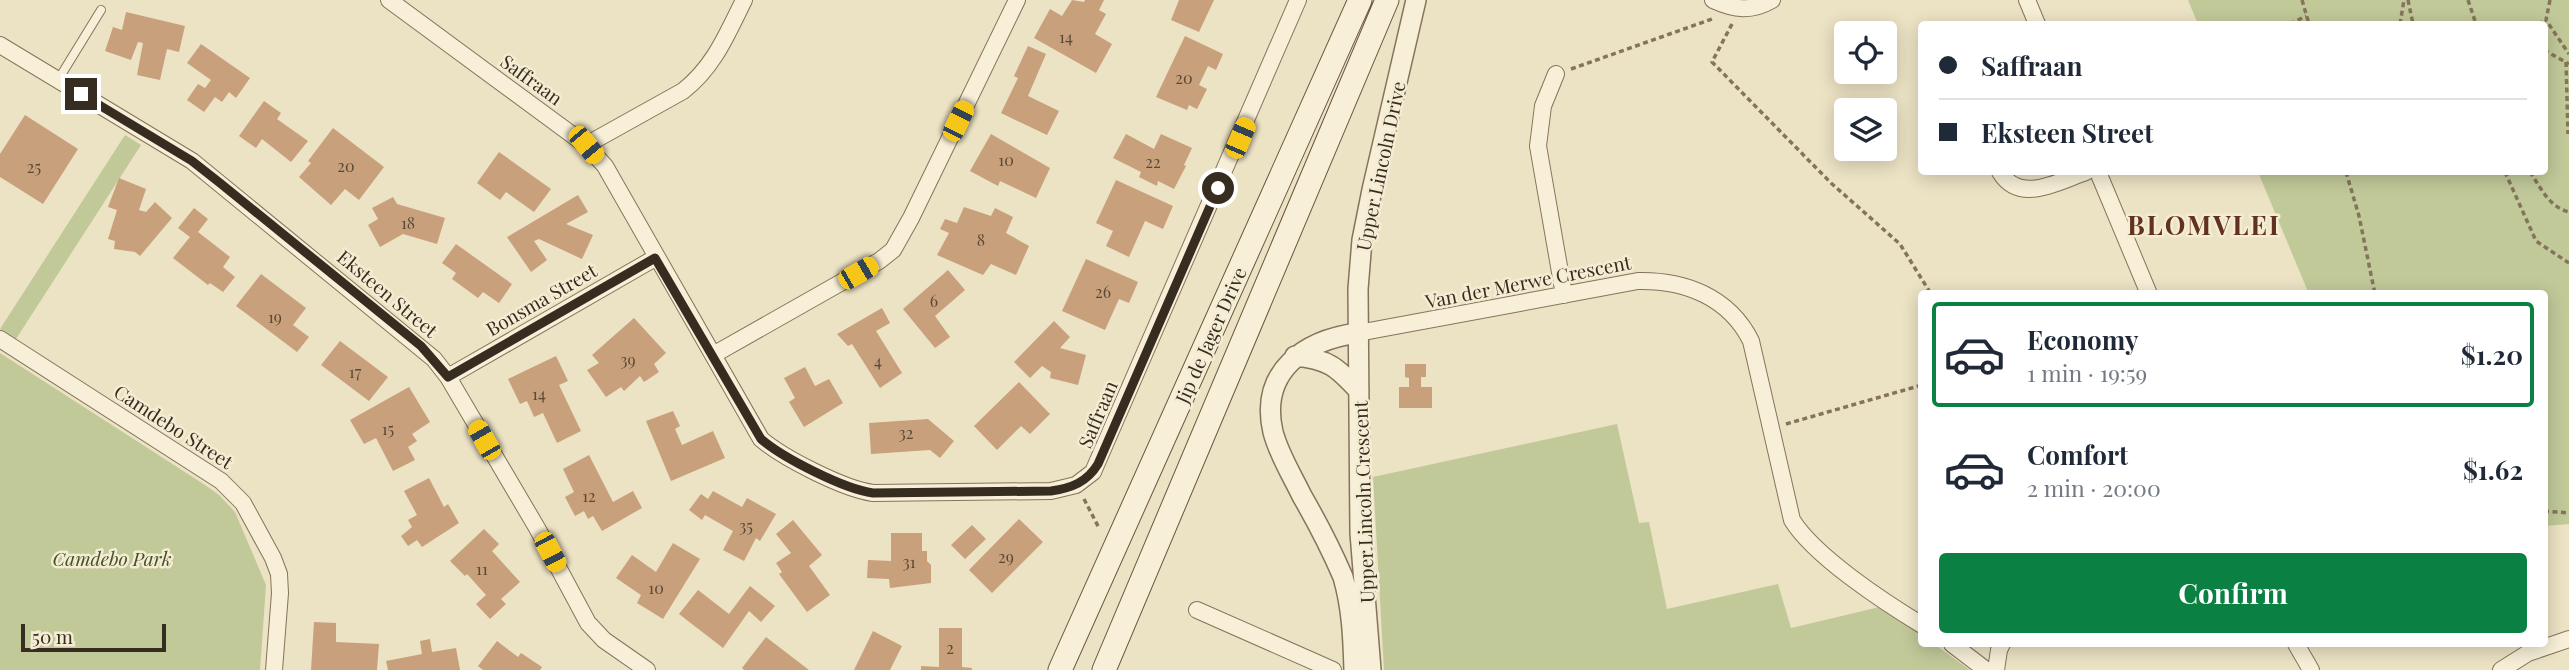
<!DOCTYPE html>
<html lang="en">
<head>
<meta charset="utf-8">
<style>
	body { margin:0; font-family:"Playfair Display",serif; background:#f2f2f3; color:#1f2937; height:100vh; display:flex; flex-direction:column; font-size:26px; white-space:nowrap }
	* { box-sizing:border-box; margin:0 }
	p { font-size:23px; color:#747a83 }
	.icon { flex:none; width:38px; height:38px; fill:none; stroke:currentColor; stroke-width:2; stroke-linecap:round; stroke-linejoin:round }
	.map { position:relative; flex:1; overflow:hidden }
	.details { position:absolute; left:1918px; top:290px; width:630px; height:357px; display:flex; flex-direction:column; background:#fff; border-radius:7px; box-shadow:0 4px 18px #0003 }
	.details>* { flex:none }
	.top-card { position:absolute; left:1918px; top:21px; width:630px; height:154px; border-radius:7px; box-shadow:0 4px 18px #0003; display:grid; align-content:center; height:154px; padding:0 21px; background:#fff }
	.fabs { position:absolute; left:1834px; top:21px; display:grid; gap:14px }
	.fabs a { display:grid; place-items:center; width:63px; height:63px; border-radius:7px; background:#fff; box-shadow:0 4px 18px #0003; font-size:35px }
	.scale { position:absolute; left:21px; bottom:18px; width:145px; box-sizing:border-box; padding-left:7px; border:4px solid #362c1f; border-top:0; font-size:19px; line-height:24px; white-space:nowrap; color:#362c1f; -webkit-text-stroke:5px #f4ecd3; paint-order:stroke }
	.end { position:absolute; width:32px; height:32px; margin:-16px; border:9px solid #362c1f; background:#fff; box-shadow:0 0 0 4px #fff }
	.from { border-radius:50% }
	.car { position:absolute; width:21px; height:42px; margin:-21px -10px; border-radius:9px; box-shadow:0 0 5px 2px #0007; background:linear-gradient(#f5c518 24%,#345 0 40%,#f5c518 0 76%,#345 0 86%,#f5c518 0) }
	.top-card b { display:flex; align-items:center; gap:24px; height:66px; font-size:26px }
	.top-card b+b { border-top:2px solid #e0e1e3 }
	.top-card i { width:18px; height:18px; background:#1f2937 }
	ul { padding:12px 0 0; list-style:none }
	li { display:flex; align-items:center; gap:21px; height:105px; margin:0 14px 10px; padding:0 7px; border:4px solid transparent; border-radius:7px }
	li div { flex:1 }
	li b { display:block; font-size:26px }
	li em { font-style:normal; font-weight:700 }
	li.selected { border-color:#0b8043 }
	li>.icon { width:63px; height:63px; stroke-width:1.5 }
	.action { display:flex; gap:14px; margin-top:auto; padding:14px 21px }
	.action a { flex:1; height:80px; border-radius:7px; background:#0b8043; color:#fff; font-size:28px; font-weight:700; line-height:80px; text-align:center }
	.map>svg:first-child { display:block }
</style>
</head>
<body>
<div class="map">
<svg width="2569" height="670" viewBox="0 0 2569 670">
	<rect width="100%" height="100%" fill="#ece2c4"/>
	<path fill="#c1c999" d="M2188 0H2569V524L2545 526 2544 294H2309L2258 172H2544V24H2198Z
		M125 135 141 145 16 339 0 329Z
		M0 353 205 485 219 495 235 512 266 585 260 670H0Z
		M1617 424 1639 523 1649 522 1667 609 1778 584 1791 628 1884 606 1921 634 1922 644H1934L1970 670H1384L1373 477Z"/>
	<path fill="#c8a07c" d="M1072 0 1084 2 1085 0H1104L1099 10 1106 14 1095 34 1112 44 1096 73 1034 38 1050 9 1062 16Z
		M1179 0H1214L1199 32 1171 20Z
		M126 12 185 26 179 52 167 49 160 80 137 75 143 43 138 42 131 60 105 51 113 27 122 30Z
		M1185 36 1223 54 1216 70 1208 66 1199 85 1207 89 1197 109 1189 105 1187 110 1156 97Z
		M201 44 250 78 236 98 229 92 222 102 215 97 204 112 187 100 198 84 205 88 211 80 187 63Z
		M1028 46 1046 54 1028 96 1059 111 1047 135 1001 113 1018 78 1014 76Z
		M264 101 281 113 277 119 308 141 291 162 262 139 256 148 239 136Z
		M25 115 78 149 43 204 0 177V154Z
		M333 128 384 167 359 200 345 189 331 205 299 177 311 163 308 161Z
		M991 134 1050 168 1036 198 1000 181 998 186 970 171Z
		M1126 134 1154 149 1161 134 1192 148 1184 165 1186 166 1174 189 1158 181 1157 186 1139 177 1141 172 1113 158Z
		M499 152 551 189 534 212 506 192 500 200 477 183Z
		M119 178 146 189 139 210 146 212 155 202 172 218 140 256 135 252 114 249 115 241 108 239 117 210 108 207Z
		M1116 180 1173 206 1163 229 1145 221 1129 257 1106 246 1113 231 1096 223Z
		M578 195 588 212 566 224 593 235 582 259 539 239 534 241 547 260 531 272 507 237Z
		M393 197 397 204 445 218 437 244 403 234 380 247 368 225 378 219 372 208Z
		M964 207 991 216 995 208 1013 217 1006 233 1029 246 1016 275 991 264 983 275 937 255 949 233 940 229 945 219 957 223Z
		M194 208 208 219 198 232 230 257 223 267 235 277 223 292 210 283 208 285 173 258 190 237 178 228Z
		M456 244 512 284 499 303 483 292 478 298 452 279 456 273 442 263Z
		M1086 259 1138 282 1129 303 1119 299 1105 330 1062 311Z
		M948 270 965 290 935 316 950 337 935 348 903 309Z
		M261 274 306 308 293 325 309 337 297 352 236 306Z
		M882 308 890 323 876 331 902 373 880 388 852 344 848 346 837 334Z
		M634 318 666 353 654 364 659 372 644 382 640 376 624 391 621 387 606 397 587 370 599 363 592 355Z
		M1054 321 1070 337 1060 348 1086 355 1078 385 1050 378 1051 372 1042 366 1030 378 1014 362Z
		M340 341 388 377 369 401 321 365Z
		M556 356 568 381 559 385 581 431 557 443 543 413 534 417 527 401 520 404 508 379Z
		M1405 364H1426V377H1421V387H1432V408H1399V387H1409V378L1405 377Z
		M805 367 815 386 829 379 843 403 804 427 789 402 795 398 784 378Z
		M1019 382 1050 414 1030 434 1021 426 997 450 974 426Z
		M409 387 430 422 412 434 417 441 408 447 415 460 393 471 376 438 364 444 350 420Z
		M673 411 680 426 675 429 682 445 713 431 725 458 671 481 646 421Z
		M928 419 954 441 940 458 930 450 871 454 869 423Z
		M589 455 613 502 633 491 642 508 602 531 593 516 588 519 584 511 575 516 565 497 574 492 563 469Z
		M429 478 444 507 448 504 459 523 422 547 417 540 408 546 401 536 412 527 408 520 417 515 404 491Z
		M713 491 742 507 747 498 776 514 760 541 756 538 744 561 723 550 733 531 705 515 702 520 689 510 701 494 708 499Z
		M1019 519 1043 542 992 593 969 570Z
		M793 520 822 555 809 566 830 595 807 612 779 574 782 572 776 563 791 553 776 534Z
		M972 525 986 539 965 559 951 545Z
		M484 529 499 544 492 551 520 582 501 599 506 604 490 619 476 604 486 595 467 574 465 576 450 561Z
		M891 533H922V551H927V561L931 565V583L890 588 889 579 867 578 868 560 891 561Z
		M673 543 700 559 663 619 637 603 641 595 616 578 632 555 656 572Z
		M750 586 775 606 761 622 749 611 723 648 679 614 698 590 729 614Z
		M314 622 336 623V642L379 644 377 670H311Z
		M939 628H962V667L972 668V670H921V666L939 667Z
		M873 631 902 646 890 670H854Z
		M766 637 809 670H744L742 668Z
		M430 639 432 652 456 648 460 670H388L386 661 422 654 420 641Z
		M497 641 518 657 521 653 542 667 540 670H483L478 666Z"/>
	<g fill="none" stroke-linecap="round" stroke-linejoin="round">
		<defs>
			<path id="service" d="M58 80 101 10"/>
			<path id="minor" d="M389 0 586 145 605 166 761 439C783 458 844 489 873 493L1051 491 1076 485 1093 472 1298 0
				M1713 0C1735 10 1751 12 1772 0
				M2027 0 2037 24
				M0 45 192 161 434 359 448 377 537 528 588 623 604 640 647 670
				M1556 74 1543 106 1538 146 1564 295
				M586 145 683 91C714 67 727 34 744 0
				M2000 172C2020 205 2059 181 2086 172
				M2098 172 2149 294
				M1358 333 1638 281C1685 280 1729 297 1751 341L1792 520C1814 556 1884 602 1922 625
				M0 339 221 481 243 503 273 558 279 574 280 593 274 670
				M713 355 879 261 893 250 911 218 1017 0
				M448 377 655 258
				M1197 610 1333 670
				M1952 644 1986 670
				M2296 644 2311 670
				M1996 670 1999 650 2002 644
				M2501 670 2528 653 2569 639"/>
			<path id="tertiary" d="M1295 356C1328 359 1337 367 1359 391
				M1354 670C1353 638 1352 608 1343 577 1331 549 1317 522 1302 496 1292 475 1279 455 1273 432 1259 371 1305 340 1358 333
				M1371 670 1360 533 1358 289 1362 240 1372 190 1416 0"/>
			<path id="secondary" d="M1060 670 1360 0
				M1104 670 1387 0"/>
		</defs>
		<use href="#service" stroke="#85745c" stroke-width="10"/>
		<use href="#minor" stroke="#85745c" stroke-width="18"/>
		<use href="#tertiary" stroke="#85745c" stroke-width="22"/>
		<use href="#secondary" stroke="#67563f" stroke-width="25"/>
		<path stroke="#85745c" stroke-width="3.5" stroke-dasharray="5 3.5" stroke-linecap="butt" d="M2302 0 2309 24
			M2408 0 2413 24
			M2468 0 2476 24
			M2550 0 2546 20 2569 54
			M1732 24 1712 62 1831 183 1900 244 1931 294
			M2290 24 2306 16
			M2400 24 2404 0
			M2538 24 2546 20
			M2544 50 2569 64
			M2566 62 2568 134
			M1571 69 1712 19
			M2346 172 2359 216 2375 294
			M2505 172 2536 241 2569 263
			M2530 172C2541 188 2549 207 2569 212
			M1786 424 1922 385
			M1084 499 1099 528
			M2544 511 2569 513"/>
		<use href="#service" stroke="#f7efd7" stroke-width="8"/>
		<use href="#minor" stroke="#f7efd7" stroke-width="16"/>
		<use href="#tertiary" stroke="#f7efd7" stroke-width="19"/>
		<use href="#secondary" stroke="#f7efd7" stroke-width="23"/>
	</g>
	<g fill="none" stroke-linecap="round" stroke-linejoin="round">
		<path stroke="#362c1f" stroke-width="9" d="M81 94 192 161 220 183 421 346 448 377 655 258 761 439C783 458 844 489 873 493L1051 491C1072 488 1087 482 1098 464L1218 188"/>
	</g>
	<g text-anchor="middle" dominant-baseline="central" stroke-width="5" stroke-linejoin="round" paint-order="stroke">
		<g font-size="16" fill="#5a4936">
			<text x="1066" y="36">14</text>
			<text x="1184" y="77">20</text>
			<text x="1006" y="159">10</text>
			<text x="1153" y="161">22</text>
			<text x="346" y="165">20</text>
			<text x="34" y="166">25</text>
			<text x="408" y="222">18</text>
			<text x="981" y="239">8</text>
			<text x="1103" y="291">26</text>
			<text x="934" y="300">6</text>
			<text x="275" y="316">19</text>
			<text x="628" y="359">39</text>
			<text x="878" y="360">4</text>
			<text x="355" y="371">17</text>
			<text x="539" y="393">14</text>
			<text x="388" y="428">15</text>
			<text x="906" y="432">32</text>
			<text x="589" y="495">12</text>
			<text x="746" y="525">35</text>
			<text x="1006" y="556">29</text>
			<text x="909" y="561">31</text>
			<text x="482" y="568">11</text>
			<text x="656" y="587">10</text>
			<text x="950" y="647">2</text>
		</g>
		<g font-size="19" fill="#362c1f" stroke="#f4ecd3">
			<text transform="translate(532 79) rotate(36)">Saffraan</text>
			<text transform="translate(1380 166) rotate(-78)">Upper Lincoln Drive</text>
			<text transform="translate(1528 281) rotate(-11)">Van der Merwe Crescent</text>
			<text transform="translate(388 293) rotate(40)">Eksteen Street</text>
			<text transform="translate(541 299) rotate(-30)">Bonsma Street</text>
			<text transform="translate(1210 335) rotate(-66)">Jip de Jager Drive</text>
			<text transform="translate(1097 414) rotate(-67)">Saffraan</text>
			<text transform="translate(174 426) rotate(33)">Camdebo Street</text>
			<text transform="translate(1363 502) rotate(-92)">Upper Lincoln Crescent</text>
		</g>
		<g font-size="19" font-style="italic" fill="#445226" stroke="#f4ecd3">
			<text x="112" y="558">Camdebo Park</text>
		</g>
		<g font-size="26" font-weight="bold" letter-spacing="2" fill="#613220" stroke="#f4ecd3">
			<text x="2204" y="224">BLOMVLEI</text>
		</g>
	</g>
</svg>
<div class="fabs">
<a><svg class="icon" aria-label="locate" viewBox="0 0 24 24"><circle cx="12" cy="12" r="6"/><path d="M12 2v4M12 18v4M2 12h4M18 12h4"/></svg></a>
<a><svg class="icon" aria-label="layers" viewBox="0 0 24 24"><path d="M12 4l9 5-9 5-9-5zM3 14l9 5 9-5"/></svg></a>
</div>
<div class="scale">50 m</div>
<i class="end from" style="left:1218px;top:188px"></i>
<i class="end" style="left:81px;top:94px"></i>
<i class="car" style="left:958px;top:121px;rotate:26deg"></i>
<i class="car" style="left:1240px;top:138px;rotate:23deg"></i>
<i class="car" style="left:586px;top:145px;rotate:140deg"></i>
<i class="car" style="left:858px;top:273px;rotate:60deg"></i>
<i class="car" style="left:484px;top:440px;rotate:330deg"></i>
<i class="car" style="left:550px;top:552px;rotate:152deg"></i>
<div class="top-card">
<b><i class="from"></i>Saffraan</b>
<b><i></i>Eksteen Street</b>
</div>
<section class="details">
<ul>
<li class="selected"><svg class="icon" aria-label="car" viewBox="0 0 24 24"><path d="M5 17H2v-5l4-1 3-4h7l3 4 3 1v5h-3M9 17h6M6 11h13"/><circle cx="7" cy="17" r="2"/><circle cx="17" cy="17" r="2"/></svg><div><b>Economy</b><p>1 min · 19:59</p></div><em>$1.20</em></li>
<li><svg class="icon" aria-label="car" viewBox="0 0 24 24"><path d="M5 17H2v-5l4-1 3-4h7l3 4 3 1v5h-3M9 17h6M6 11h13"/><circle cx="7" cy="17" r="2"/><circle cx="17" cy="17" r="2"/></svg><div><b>Comfort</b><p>2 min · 20:00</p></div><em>$1.62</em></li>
</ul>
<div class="action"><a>Confirm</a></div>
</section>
</div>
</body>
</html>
